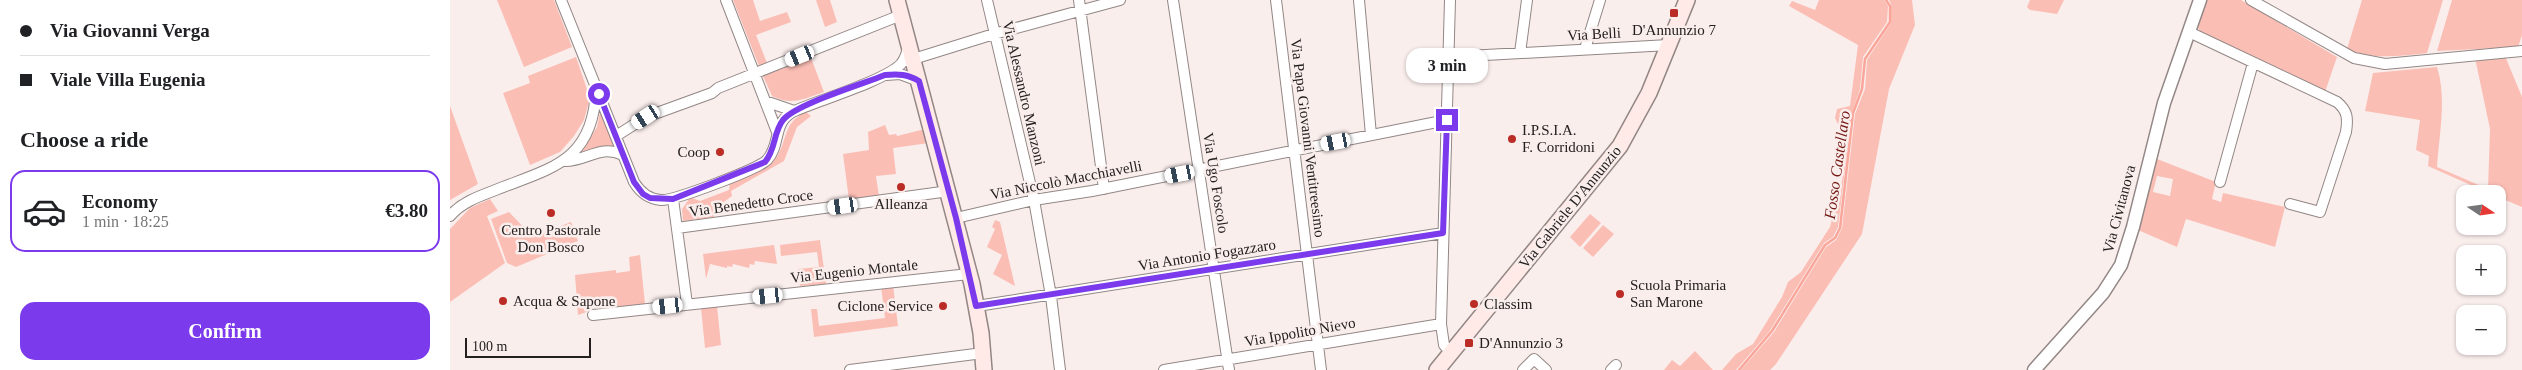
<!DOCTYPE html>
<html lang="en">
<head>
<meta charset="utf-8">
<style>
	body { margin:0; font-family:Georgia,serif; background:#f2f2f2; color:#202124; height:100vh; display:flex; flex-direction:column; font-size:19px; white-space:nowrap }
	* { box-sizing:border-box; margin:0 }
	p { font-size:16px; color:#757577 }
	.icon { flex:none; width:28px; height:28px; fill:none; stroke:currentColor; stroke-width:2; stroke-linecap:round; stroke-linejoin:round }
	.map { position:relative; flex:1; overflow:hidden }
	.details { display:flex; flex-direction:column; background:#fff; width:450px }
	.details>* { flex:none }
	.banner { display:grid; align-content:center; height:110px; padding:0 20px; background:#fff }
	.needle { width:32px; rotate:103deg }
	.fabs { position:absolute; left:2006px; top:185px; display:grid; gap:10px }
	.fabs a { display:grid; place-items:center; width:50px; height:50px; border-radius:10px; background:#fff; box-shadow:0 1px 4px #0004; font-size:25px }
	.scale { position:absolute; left:15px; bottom:12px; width:126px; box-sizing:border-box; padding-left:5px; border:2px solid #242020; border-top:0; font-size:14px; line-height:18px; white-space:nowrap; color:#242020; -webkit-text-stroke:4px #faeeec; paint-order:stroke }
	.end { position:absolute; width:22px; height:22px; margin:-11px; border:6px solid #7c3aed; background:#fff; box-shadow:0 0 0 2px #fff }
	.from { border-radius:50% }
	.bubble { position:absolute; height:35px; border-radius:15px; background:#fff; box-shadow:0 1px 4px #0004; font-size:16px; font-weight:700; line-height:35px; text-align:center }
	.car { position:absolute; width:15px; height:30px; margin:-15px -8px; border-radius:6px; box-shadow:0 0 4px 1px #0007; background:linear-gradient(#fff 24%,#345 0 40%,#fff 0 76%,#345 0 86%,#fff 0) }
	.banner b { display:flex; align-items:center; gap:18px; height:48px; font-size:19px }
	.banner b+b { border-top:1px solid #e0e0e0 }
	.banner i { width:12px; height:12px; background:#202124 }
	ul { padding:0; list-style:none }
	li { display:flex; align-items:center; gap:15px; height:82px; margin:0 10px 8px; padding:0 10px; border:2px solid transparent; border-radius:15px }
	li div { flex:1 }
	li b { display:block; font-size:19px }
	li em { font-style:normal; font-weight:700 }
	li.current { border-color:#7c3aed }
	li>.icon { width:45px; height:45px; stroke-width:1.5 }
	h2 { padding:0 20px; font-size:22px; line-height:60px }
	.button { display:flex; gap:10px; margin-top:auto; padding:10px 20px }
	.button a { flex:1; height:58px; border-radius:15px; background:#7c3aed; color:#fff; font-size:20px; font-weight:700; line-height:58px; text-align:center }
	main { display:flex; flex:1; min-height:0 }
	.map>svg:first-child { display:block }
</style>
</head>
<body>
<main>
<section class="details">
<div class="banner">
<b><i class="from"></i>Via Giovanni Verga</b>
<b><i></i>Viale Villa Eugenia</b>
</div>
<h2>Choose a ride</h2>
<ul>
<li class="current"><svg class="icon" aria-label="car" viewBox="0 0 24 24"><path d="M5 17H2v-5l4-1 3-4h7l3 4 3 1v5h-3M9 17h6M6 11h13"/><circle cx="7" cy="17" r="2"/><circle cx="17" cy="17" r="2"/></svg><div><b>Economy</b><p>1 min · 18:25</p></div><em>€3.80</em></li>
</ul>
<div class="button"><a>Confirm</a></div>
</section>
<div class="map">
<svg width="2072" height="370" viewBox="0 0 2072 370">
	<rect width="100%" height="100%" fill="#faeeec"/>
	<path fill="#fbbeb5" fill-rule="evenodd" d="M47 0H104L122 47 74 67Z
		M283 0H303L310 21 337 12 341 22 306 35 317 63 309 66Z
		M366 0H380L387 22 375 27Z
		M1369 0H1434L1438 6 1437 22 1413 57 1410 89 1402 112 1388 227 1383 237 1374 243 1319 332 1286 370H1272L1286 354 1303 344 1332 297 1338 282 1351 272 1380 227 1392 181 1396 147 1394 136 1385 118 1387 109 1400 106 1408 45 1339 6 1342 1 1365 10Z
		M1439 0H1462L1465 25 1439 89 1412 234 1326 364 1320 370H1291L1324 332 1376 247 1386 240 1392 228 1405 114 1415 89 1417 60 1441 23V4Z
		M1580 0H1614L1607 14 1580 10 1577 7Z
		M1756 0H1791L1887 57 1875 92 1752 35C1743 24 1751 12 1756 0Z
		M1912 0H1993L1977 53C1950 56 1923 60 1897 49Z
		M2002 0H2072V35L2068 47 1987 51Z
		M2055 56 2072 97V207L2048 197V194H2041L1978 166 1979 156 1966 150 1970 120 1915 111 1923 73 1987 67C1997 98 1989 135 1987 167L2038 189 2040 129 2025 58Z
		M126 57 140 98 134 120 124 136 110 152 80 165 53 93 80 83 78 76Z
		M361 58 374 92C354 99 342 106 322 96L313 76Z
		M0 106 28 184 0 200Z
		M150 112 165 146H151L133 153 132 151 147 127Z
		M356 112 361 116 347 127 334 161 281 191 282 196 264 209V217L233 221 232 209 239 199 242 198 250 201 279 190 280 181C293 177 312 172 322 162 339 146 330 123 356 112Z
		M435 125 439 135 446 134 447 136 475 129 479 143 443 148 446 174 426 176 429 196 399 200 393 154 419 150 418 132Z
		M1707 159 1766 182 1762 199 1771 202 1773 193 1835 207 1825 247 1736 219 1727 247 1688 230ZM1707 176 1723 179 1720 196 1703 192Z
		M40 199 48 211 37 216 55 263 0 302V229L20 208Z
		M59 212 83 237 121 222 128 241 66 267 57 263 41 219Z
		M1140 214 1151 223 1130 247 1120 237Z
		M545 220 550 222 565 286 543 274 552 255 537 247 545 229 542 227Z
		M1153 225 1164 234 1143 257 1133 248Z
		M370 240 376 284 350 286 348 269 369 267 367 252 331 256 330 245Z
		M324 245 327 264 305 261 304 265 300 264 299 268 283 264 282 267 277 266V268L260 264 256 279 253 254Z
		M190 255 195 304 164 307 162 296 141 298 142 310 128 315 125 275 166 270V273L180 271 179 257Z
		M443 285 448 326 364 337 361 309H367L369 326 435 318 431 286Z
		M267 306 271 345 255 348 251 308Z
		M1245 351 1263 370H1214L1222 360 1230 366Z"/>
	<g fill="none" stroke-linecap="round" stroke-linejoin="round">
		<path stroke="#faa69a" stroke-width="2.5" d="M1289 370 1322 331 1375 245 1385 238 1390 228 1403 113 1412 89 1415 59 1440 22V6L1436 0"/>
		<defs>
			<path id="minor" d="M111 0 184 182C190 192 198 199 211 200 224 201 308 169 317 160 332 144 321 120 347 110 370 100 436 80 451 64 455 59 457 53 458 47
				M276 0 327 132
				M537 0 584 200 601 296 610 370
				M629 0 654 189
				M723 0 779 370
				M826 0 871 370
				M909 0 921 135
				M1000 0 991 324 994 345 1001 353
				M1801 0 1904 58 1935 64 2072 51
				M1739 32 1887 102C1898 111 1898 119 1896 132L1870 212 1840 204
				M1135 49 1150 0
				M1070 53 1077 0
				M999 57 1219 45
				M457 61 544 34 670 0
				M436 75 450 74 469 81
				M315 101 344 111
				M166 136 196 117 262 93 268 88 451 15
				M115 161C138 161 149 144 173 155
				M1770 182 1803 63
				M223 199 237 304
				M0 216C11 203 27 197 43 191 100 168 143 163 146 90
				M506 218 584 200 642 191 997 120
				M227 228 499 191
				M527 306 993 233
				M143 315 519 274
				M400 370 533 353
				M714 370 991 324
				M1073 370 1084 359 1096 370
				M1161 370 1166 365"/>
			<path id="tertiary" d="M1584 370 1653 293 1671 265 1683 227 1714 103 1750 0"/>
			<path id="secondary" d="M447 0 522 284 531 333 534 370
				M987 370 1170 146 1199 93 1237 0"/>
		</defs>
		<use href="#minor" stroke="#928785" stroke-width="12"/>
		<use href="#tertiary" stroke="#928785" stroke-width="15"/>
		<use href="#secondary" stroke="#928785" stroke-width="18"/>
		<use href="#minor" stroke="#fff" stroke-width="10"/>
		<use href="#tertiary" stroke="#fff" stroke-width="12"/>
		<use href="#secondary" stroke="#ffeae7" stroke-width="15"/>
	</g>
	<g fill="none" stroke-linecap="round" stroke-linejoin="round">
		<path stroke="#7c3aed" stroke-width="6" d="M149 94 184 182 193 194 200 198 223 199 315 162C326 149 323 133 333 120 346 104 413 84 435 75 449 74 457 74 469 81L506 218 526 306 993 233 997 120"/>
	</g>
	<g fill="#ba2c25" stroke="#faeeec" stroke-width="2">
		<rect x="1219" y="8" width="10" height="10" rx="2.5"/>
		<circle cx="1062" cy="139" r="5"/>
		<circle cx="270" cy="152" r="5"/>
		<circle cx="451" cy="187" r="5"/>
		<circle cx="101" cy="213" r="5"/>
		<circle cx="1170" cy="294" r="5"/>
		<circle cx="53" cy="301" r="5"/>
		<circle cx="1024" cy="304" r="5"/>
		<circle cx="493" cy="306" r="5"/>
		<rect x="1014" y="338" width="10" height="10" rx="2.5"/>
	</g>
	<g text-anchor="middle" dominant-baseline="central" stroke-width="5" stroke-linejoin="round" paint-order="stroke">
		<g font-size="15" fill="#242020" stroke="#faeeec" text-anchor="start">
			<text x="1224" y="30" text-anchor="middle">D'Annunzio 7</text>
			<text x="1072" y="130">I.P.S.I.A.<tspan x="1072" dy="17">F. Corridoni</tspan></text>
			<text x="260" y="152" text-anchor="end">Coop</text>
			<text x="451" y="204" text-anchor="middle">Alleanza</text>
			<text x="101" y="230" text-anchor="middle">Centro Pastorale<tspan x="101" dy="17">Don Bosco</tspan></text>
			<text x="1180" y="285">Scuola Primaria<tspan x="1180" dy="17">San Marone</tspan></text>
			<text x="63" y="301">Acqua &amp; Sapone</text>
			<text x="1034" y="304">Classim</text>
			<text x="483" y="306" text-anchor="end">Ciclone Service</text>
			<text x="1029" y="343">D'Annunzio 3</text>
		</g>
		<g font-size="15" fill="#242020" stroke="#faeeec">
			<text transform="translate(1144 34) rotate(-3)">Via Belli</text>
			<text transform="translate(574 93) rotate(77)">Via Alessandro Manzoni</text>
			<text transform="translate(858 138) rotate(83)">Via Papa Giovanni Ventitreesimo</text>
			<text transform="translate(616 180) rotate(-11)">Via Niccolò Macchiavelli</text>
			<text transform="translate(766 183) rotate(81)">Via Ugo Foscolo</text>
			<text transform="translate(301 203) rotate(-8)">Via Benedetto Croce</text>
			<text transform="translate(1120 207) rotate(-51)">Via Gabriele D'Annunzio</text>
			<text transform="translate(1669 209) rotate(-75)">Via Civitanova</text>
			<text transform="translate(757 255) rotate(-9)">Via Antonio Fogazzaro</text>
			<text transform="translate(404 271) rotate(-6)">Via Eugenio Montale</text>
			<text transform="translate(850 332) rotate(-10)">Via Ippolito Nievo</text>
		</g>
		<g font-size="16" font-style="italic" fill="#761b16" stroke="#faeeec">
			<text transform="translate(1387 165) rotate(-82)">Fosso Castellaro</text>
		</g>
	</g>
</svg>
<div class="fabs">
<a><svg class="needle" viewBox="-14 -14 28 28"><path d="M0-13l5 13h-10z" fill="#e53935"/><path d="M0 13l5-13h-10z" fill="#757577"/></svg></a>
<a>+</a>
<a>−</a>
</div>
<div class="scale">100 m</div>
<i class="end from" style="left:149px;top:94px"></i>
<i class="end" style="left:997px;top:120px"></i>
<div class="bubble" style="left:956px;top:48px;width:82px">3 min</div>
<i class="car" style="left:350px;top:56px;rotate:248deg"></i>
<i class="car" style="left:196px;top:117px;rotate:237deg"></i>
<i class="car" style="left:886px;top:142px;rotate:259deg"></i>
<i class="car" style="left:730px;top:174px;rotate:259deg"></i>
<i class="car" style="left:393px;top:206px;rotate:262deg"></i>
<i class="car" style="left:318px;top:296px;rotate:264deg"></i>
<i class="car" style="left:218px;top:306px;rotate:264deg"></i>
</div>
</main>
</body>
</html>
